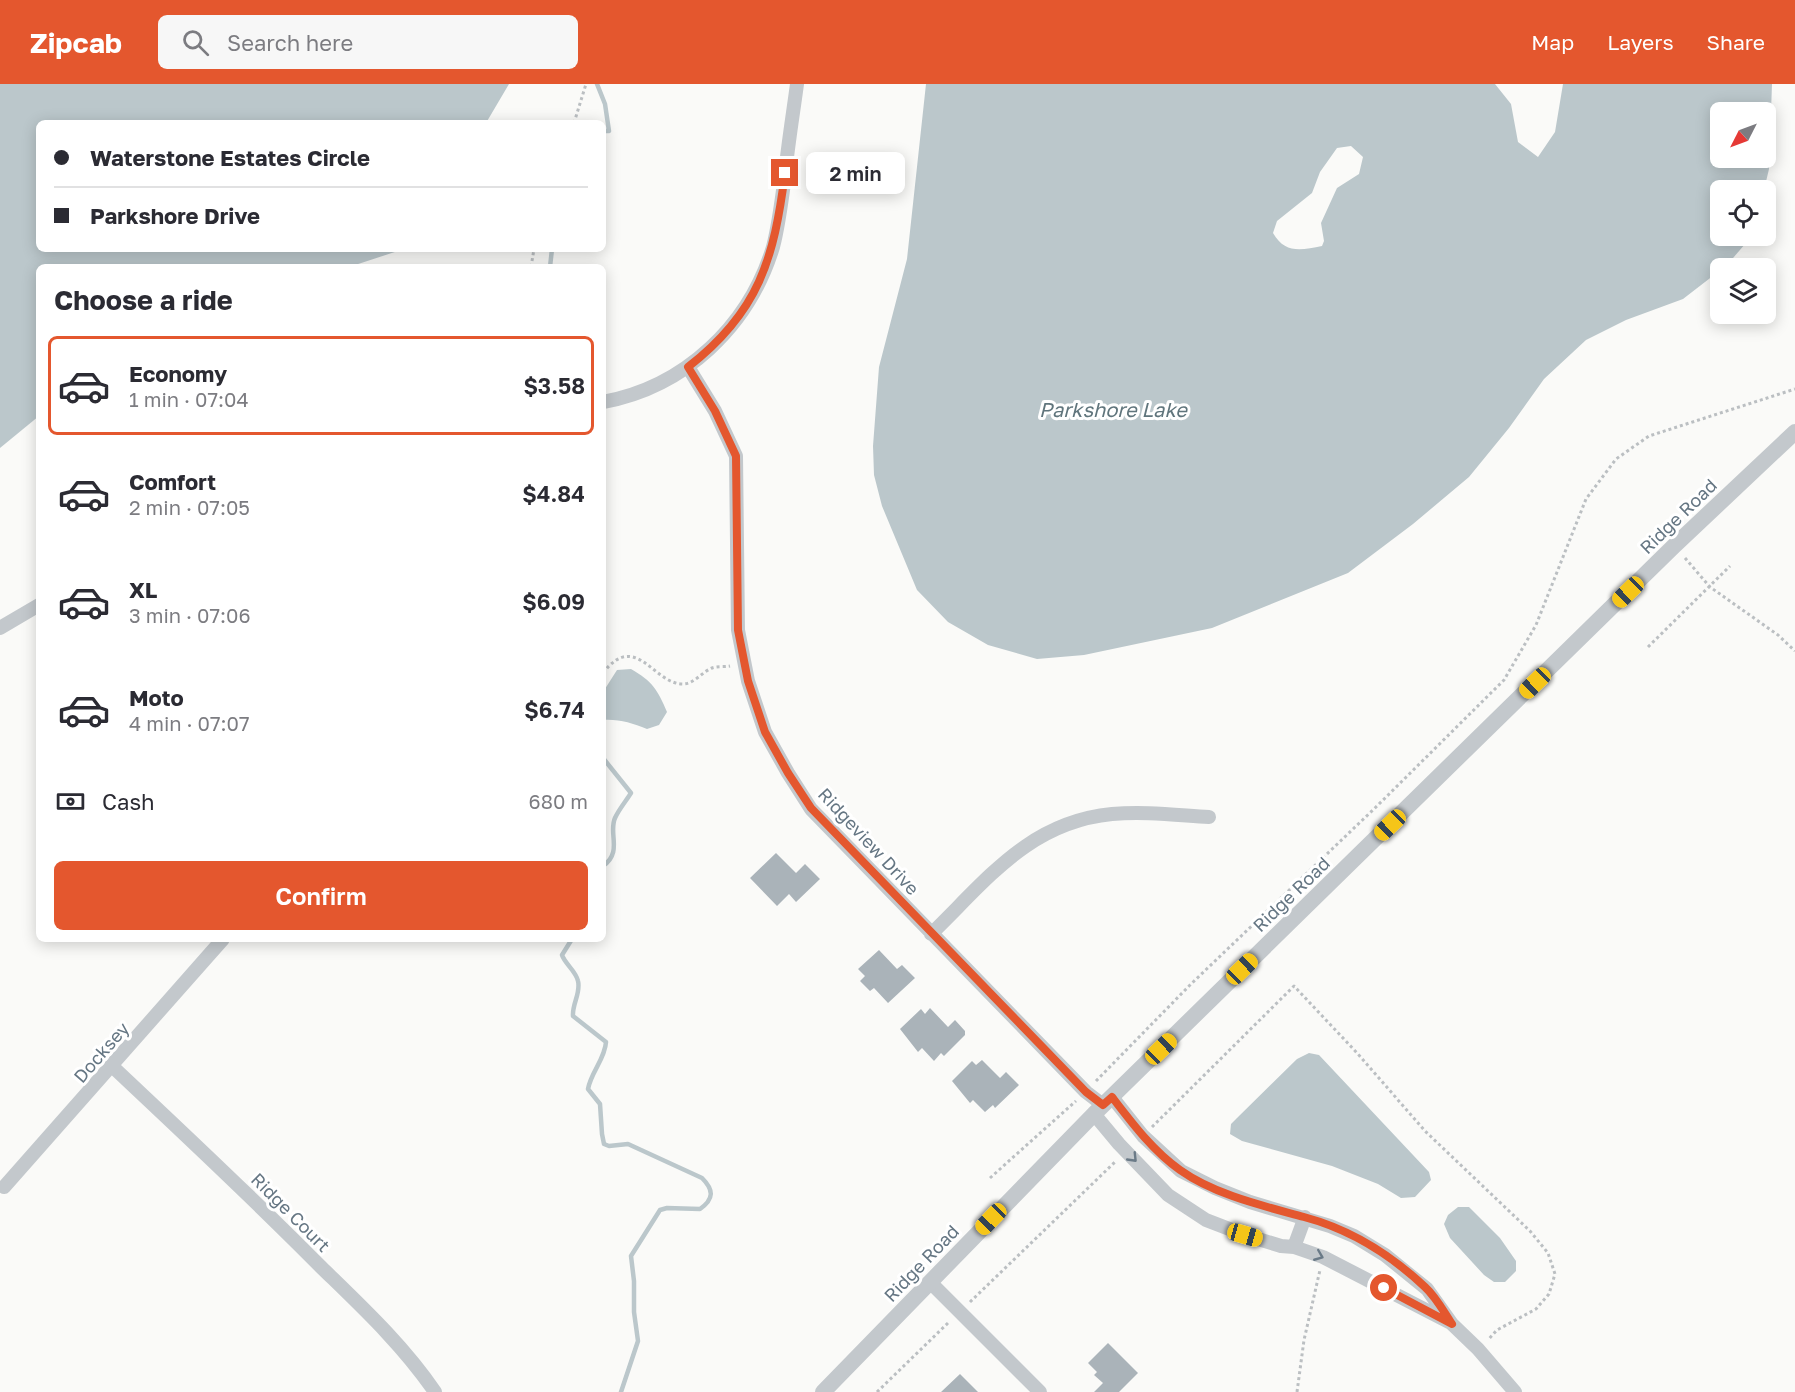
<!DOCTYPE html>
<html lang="en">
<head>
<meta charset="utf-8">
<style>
	body { margin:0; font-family:"Golos Text",sans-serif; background:#f7f7f7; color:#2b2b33; height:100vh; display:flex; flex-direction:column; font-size:22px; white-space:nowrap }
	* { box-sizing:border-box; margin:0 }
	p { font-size:20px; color:#7c7c81 }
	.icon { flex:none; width:33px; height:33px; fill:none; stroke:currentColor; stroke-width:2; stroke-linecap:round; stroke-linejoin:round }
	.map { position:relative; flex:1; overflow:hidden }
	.side { position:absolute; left:36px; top:180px; width:570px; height:678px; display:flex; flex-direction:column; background:#fff; border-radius:9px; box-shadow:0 3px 15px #0003 }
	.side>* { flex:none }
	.hud { position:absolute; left:36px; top:36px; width:570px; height:132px; border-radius:9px; box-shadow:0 3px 15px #0003; display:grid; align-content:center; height:132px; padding:0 18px; background:#fff }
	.needle { width:39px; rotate:228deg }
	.fabs { position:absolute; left:1710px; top:18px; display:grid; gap:12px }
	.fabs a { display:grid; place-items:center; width:66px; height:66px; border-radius:9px; background:#fff; box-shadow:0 3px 15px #0003; font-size:30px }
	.end { position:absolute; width:27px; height:27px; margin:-14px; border:8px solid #e4572e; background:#fff; box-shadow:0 0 0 3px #fff }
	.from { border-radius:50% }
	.bubble { position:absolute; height:42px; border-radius:9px; background:#fff; box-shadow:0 3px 15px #0003; font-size:20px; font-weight:600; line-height:42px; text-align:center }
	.car { position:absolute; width:18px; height:36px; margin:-18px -9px; border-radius:8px; box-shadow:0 0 4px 2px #0007; background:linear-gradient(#f5c518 24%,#345 0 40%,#f5c518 0 76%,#345 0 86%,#f5c518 0) }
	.hud b { display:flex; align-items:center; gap:21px; height:57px; font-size:22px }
	.hud b+b { border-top:2px solid #e1e1e2 }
	.hud i { width:15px; height:15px; background:#2b2b33 }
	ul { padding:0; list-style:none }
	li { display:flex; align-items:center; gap:18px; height:99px; margin:0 12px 9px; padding:0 6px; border:3px solid transparent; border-radius:9px }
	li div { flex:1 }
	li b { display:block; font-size:22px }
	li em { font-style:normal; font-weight:600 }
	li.current { border-color:#e4572e }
	li>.icon { width:54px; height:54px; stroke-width:1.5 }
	h2 { padding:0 18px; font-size:27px; line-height:72px }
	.pay { display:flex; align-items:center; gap:15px; height:66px; padding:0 18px; font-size:22px }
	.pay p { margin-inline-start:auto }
	.primary-button { display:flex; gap:12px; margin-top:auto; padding:12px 18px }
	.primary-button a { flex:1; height:69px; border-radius:9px; background:#e4572e; color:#fff; font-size:24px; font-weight:600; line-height:69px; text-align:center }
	header { display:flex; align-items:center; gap:36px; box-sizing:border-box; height:84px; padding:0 30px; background:#e4572e; color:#fff }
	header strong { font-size:28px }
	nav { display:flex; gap:33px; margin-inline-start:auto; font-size:21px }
	.search { width:420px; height:54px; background:#f7f7f7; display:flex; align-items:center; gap:15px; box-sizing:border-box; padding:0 21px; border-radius:9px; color:#7c7c81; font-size:22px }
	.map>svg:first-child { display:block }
</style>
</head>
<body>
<header>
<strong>Zipcab</strong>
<div class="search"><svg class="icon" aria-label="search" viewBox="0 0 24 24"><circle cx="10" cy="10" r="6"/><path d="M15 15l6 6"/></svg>Search here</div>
<nav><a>Map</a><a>Layers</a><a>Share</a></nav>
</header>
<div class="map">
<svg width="1795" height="1308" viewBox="0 0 1795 1308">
	<rect width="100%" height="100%" fill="#fafaf8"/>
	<path fill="#bbc7cb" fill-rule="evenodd" d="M0 0H509L486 39H39V165H404L349 183H39V332L0 364Z
		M926 0H1495L1511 20 1518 58 1538 73 1555 48 1563 0H1772L1769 85 1764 106H1720V152H1752L1727 181 1683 215 1626 236 1586 256 1544 295 1509 344 1469 393 1413 440 1348 489 1212 544 1084 571 1037 575 988 561 948 538 917 506 882 422 874 391 873 362 879 283 907 175ZM1720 28H1766V74H1720ZM1351 62 1363 73 1359 90 1337 104 1321 139 1324 157 1322 162C1301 166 1285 170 1273 149L1277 137 1312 109 1320 88 1337 64Z
		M631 585C652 597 658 606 667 628L659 641 647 645C632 639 619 635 603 636V608L617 586Z
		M1309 969 1319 971 1429 1088 1431 1096 1415 1113 1401 1114 1378 1100 1332 1082 1242 1057 1230 1050 1231 1040 1237 1034 1297 975Z
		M1458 1123H1469L1500 1154 1516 1177V1187L1505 1198H1494L1484 1191 1450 1154 1444 1140 1448 1131Z"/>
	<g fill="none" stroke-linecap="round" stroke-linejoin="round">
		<path stroke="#bbc7cb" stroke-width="4.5" d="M597 0 605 20 609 47H603
			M550 183 552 165
			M603 674 631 709C626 717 619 725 615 734 608 749 623 768 603 782
			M572 855 562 871C565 880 576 887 578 897 581 909 572 920 573 932L606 958C605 975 591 988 588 1005L600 1020 602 1050 604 1060 609 1062 628 1060 702 1094C714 1106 714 1115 700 1125L667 1124 660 1126 631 1172 634 1197V1228L638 1257 621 1308"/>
	</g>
	<path fill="#aab3b9" d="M776 769 796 789 805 780 820 795 796 818 789 810 777 822 750 794Z
		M879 866 897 885 902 881 915 894 888 919 874 904 870 907 860 897 865 892 858 885Z
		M930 924 948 943 955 936 965 947V951L944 972 941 969 934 977 922 964 918 968 900 945 921 925 925 930Z
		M982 976 1000 994 1006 988 1019 1001 995 1024 993 1021 985 1028 973 1016 970 1019 952 997 972 977 976 981Z
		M1108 1259 1138 1289 1119 1308H1094L1103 1299 1094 1291 1097 1288 1088 1279Z
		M960 1290 978 1308H941Z"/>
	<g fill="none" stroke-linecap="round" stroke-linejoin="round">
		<path stroke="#bbbfc2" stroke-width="3" stroke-dasharray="3 3" stroke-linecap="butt" d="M574 39 586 0
			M531 183 534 165
			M1685 474 1710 503 1778 551 1795 567
			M1648 563 1730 482
			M603 589C636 546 653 600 683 600 694 600 702 588 712 584 717 582 725 583 730 582
			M1096 997 1191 900 1375 724 1504 596 1536 541 1586 415 1616 375 1649 352 1795 305
			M1152 1043 1294 902 1358 970 1425 1047 1530 1147 1548 1169 1555 1190 1549 1210 1536 1225 1497 1246 1488 1256
			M990 1094 1076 1017
			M970 1218 1116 1077
			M877 1308 950 1237
			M1297 1308 1304 1256 1320 1186"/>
		<path stroke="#c3c8cc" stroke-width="14" d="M688 283 715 327 736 372 738 546 748 597 765 648 788 689 811 725 1086 1008 1103 1021
			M603 318C685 303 749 242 773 163 779 140 782 114 785 91 788 60 793 30 797 0
			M0 544 39 521
			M931 850C987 796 1029 738 1112 730 1144 727 1176 731 1209 733
			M113 983C183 1049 253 1114 321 1183 361 1222 403 1261 435 1308
			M1112 1013 1143 1052 1181 1087 1215 1104 1250 1118 1330 1142 1354 1152 1385 1171 1427 1205 1452 1240 1478 1265 1515 1308
			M1094 1030 1119 1060 1168 1111 1206 1136 1245 1151 1281 1162 1294 1163 1323 1173 1451 1239
			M4 1103 223 855
			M1294 1163 1305 1133
			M931 1199 1040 1308"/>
		<path stroke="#c3c8cc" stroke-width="16" d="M823 1308 1094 1030 1674 462 1795 348"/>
	</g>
	<defs><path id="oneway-chevron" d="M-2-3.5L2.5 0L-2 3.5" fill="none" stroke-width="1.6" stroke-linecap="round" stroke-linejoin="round" transform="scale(1.5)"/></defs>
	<g stroke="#6a7a87">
		<use href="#oneway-chevron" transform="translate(1133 1074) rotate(46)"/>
		<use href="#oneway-chevron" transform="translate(1319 1172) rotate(22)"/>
	</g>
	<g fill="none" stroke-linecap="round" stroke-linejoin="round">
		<path stroke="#e4572e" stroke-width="8" d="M785 89C774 175 759 228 688 283L715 327 736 372 738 546 748 597 765 648 788 689 811 724 1086 1008 1103 1021 1112 1013C1132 1039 1153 1067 1180 1086 1215 1111 1264 1122 1304 1133 1349 1145 1391 1171 1425 1203 1436 1213 1444 1228 1452 1240L1384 1204"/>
	</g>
	<g text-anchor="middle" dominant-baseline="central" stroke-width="6" stroke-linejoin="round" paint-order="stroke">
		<g font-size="18" fill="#657683" stroke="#fff">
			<text transform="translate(1678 432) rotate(-44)">Ridge Road</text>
			<text transform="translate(869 757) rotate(47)">Ridgeview Drive</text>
			<text transform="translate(1291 810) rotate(-44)">Ridge Road</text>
			<text transform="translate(101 968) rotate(-49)">Docksey</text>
			<text transform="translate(291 1128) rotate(45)">Ridge Court</text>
			<text transform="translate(921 1179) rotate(-46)">Ridge Road</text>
		</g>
		<g font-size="20" font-style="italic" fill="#60757c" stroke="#fff">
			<text x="1113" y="325">Parkshore Lake</text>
		</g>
	</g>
</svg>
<div class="fabs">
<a><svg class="needle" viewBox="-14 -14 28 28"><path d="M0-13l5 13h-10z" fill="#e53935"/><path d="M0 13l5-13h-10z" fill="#7c7c81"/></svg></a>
<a><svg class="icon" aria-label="locate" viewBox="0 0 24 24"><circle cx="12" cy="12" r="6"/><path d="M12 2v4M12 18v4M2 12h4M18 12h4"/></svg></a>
<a><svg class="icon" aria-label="layers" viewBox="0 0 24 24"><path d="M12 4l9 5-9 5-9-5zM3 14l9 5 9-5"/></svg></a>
</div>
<i class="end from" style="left:1384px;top:1204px"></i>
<i class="end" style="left:785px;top:89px"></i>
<div class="bubble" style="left:806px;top:68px;width:99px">2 min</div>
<i class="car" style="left:1628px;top:508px;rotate:226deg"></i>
<i class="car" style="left:1535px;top:599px;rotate:226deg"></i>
<i class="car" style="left:1390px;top:741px;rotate:226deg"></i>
<i class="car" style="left:1242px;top:885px;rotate:46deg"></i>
<i class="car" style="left:1161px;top:965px;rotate:46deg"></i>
<i class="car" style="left:991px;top:1135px;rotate:224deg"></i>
<i class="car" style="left:1245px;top:1151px;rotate:106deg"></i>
<div class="hud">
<b><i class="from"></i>Waterstone Estates Circle</b>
<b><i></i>Parkshore Drive</b>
</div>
<section class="side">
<h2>Choose a ride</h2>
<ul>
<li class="current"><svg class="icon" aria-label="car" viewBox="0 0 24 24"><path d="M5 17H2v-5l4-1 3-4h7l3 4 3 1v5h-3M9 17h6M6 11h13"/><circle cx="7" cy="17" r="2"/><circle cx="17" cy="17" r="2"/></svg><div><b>Economy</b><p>1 min · 07:04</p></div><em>$3.58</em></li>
<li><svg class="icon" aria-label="car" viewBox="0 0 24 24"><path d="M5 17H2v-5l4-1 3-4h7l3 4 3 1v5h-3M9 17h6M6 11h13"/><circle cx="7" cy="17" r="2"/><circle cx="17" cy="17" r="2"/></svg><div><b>Comfort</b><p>2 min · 07:05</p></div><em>$4.84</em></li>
<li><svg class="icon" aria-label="car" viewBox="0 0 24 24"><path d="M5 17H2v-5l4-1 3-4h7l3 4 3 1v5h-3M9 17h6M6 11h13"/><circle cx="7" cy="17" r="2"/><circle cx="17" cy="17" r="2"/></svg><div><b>XL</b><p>3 min · 07:06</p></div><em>$6.09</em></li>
<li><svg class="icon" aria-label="car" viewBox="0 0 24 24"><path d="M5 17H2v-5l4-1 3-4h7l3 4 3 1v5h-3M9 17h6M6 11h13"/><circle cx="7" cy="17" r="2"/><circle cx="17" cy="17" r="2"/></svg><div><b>Moto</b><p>4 min · 07:07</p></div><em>$6.74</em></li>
</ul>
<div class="pay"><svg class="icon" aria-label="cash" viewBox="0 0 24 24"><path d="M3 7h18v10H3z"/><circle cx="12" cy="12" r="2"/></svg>Cash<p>680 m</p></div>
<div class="primary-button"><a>Confirm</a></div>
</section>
</div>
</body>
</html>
